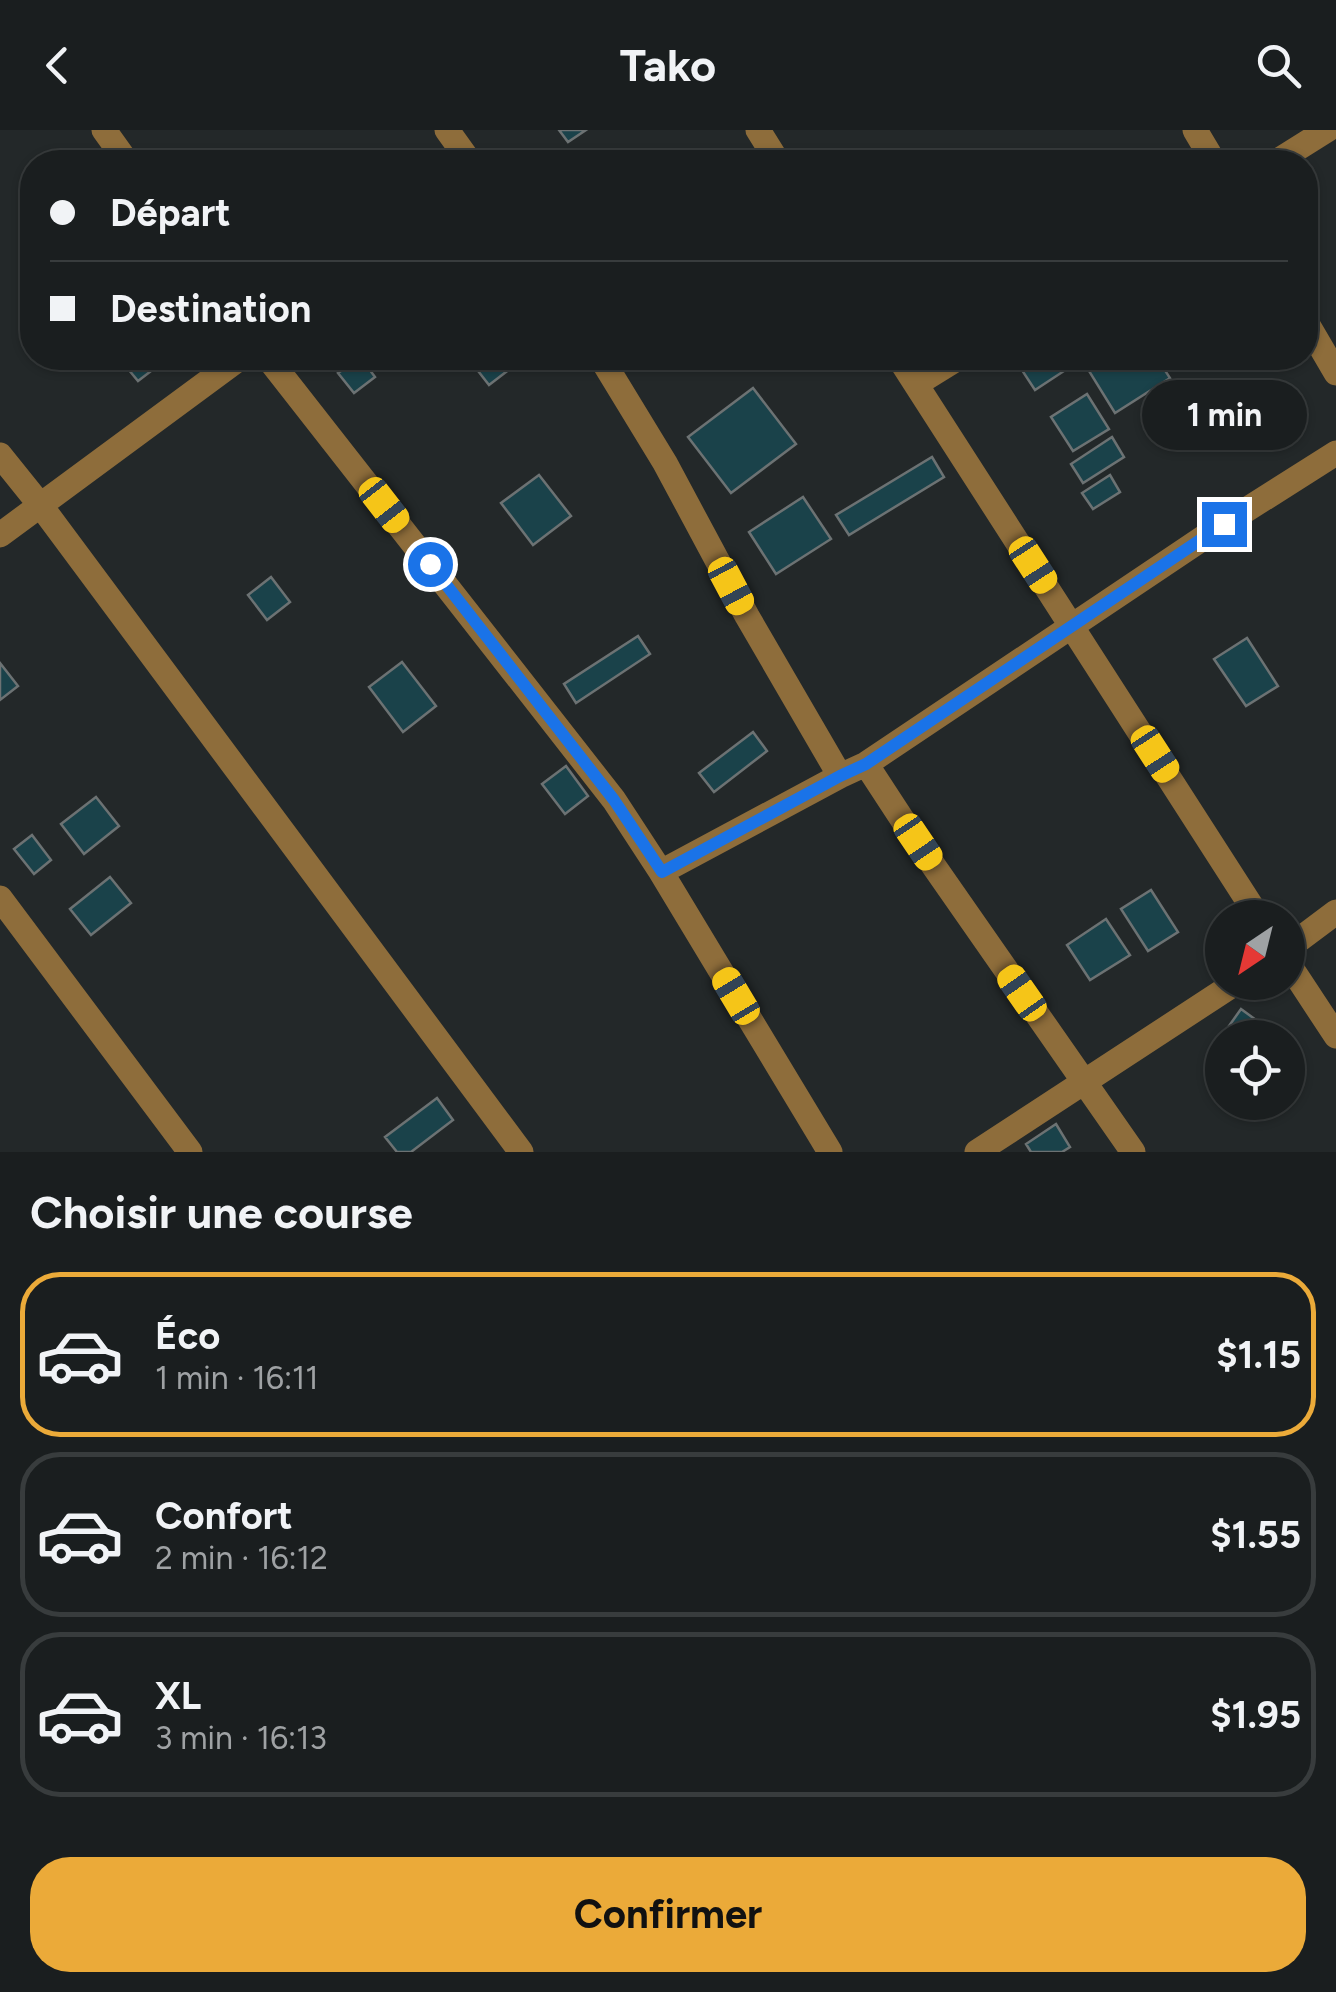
<!DOCTYPE html>
<html lang="fr">
<head>
<meta charset="utf-8">
<style>
	body { margin:0; font-family:Figtree,sans-serif; background:#232728; color:#f1f3f6; height:100vh; display:flex; flex-direction:column; font-size:38px; white-space:nowrap }
	* { box-sizing:border-box; margin:0 }
	p { font-size:32px; color:#9fa2a4 }
	.icon { flex:none; width:55px; height:55px; fill:none; stroke:currentColor; stroke-width:2; stroke-linecap:round; stroke-linejoin:round }
	.map { position:relative; height:1022px; overflow:hidden }
	.drawer { display:flex; flex-direction:column; background:#1a1e1f; flex:1 }
	.drawer>* { flex:none }
	.hud { position:absolute; left:20px; top:20px; width:1298px; height:220px; border-radius:40px; box-shadow:0 2px 8px #0004,0 0 0 2px #383c3d; display:grid; align-content:center; height:220px; padding:0 30px; background:#1a1e1f }
	.needle { width:65px; rotate:215deg }
	.fabs { position:absolute; left:1205px; top:770px; display:grid; gap:20px }
	.fabs a { display:grid; place-items:center; width:100px; height:100px; border-radius:50%; background:#1a1e1f; box-shadow:0 2px 8px #0004,0 0 0 2px #383c3d; font-size:50px }
	.end { position:absolute; width:45px; height:45px; margin:-22px; border:12px solid #1a73e8; background:#fff; box-shadow:0 0 0 5px #fff }
	.from { border-radius:50% }
	.bubble { position:absolute; height:70px; border-radius:35px; background:#1a1e1f; box-shadow:0 2px 8px #0004,0 0 0 2px #383c3d; font-size:32px; font-weight:700; line-height:70px; text-align:center }
	.car { position:absolute; width:30px; height:60px; margin:-30px -15px; border-radius:12px; box-shadow:0 0 8px 2px #0007; background:linear-gradient(#f5c518 24%,#345 0 40%,#f5c518 0 76%,#345 0 86%,#f5c518 0) }
	.hud b { display:flex; align-items:center; gap:35px; height:95px; font-size:38px }
	.hud b+b { border-top:2px solid #383c3d }
	.hud i { width:25px; height:25px; background:#f1f3f6 }
	ul { padding:0; list-style:none }
	li { display:flex; align-items:center; gap:30px; height:165px; margin:0 20px 15px; padding:0 10px; border:5px solid #383c3d; border-radius:40px }
	li div { flex:1 }
	li b { display:block; font-size:38px }
	li em { font-style:normal; font-weight:700 }
	li.active { border-color:#ebaa39 }
	li>.icon { width:90px; height:90px; stroke-width:1.5 }
	h2 { padding:0 30px; font-size:45px; line-height:120px }
	.cta { display:flex; gap:20px; margin-top:auto; padding:20px 30px }
	.cta a { flex:1; height:115px; border-radius:40px; background:#ebaa39; color:#111; font-size:40px; font-weight:700; line-height:115px; text-align:center }
	header { display:flex; justify-content:space-between; align-items:center; height:130px; padding:0 30px; background:#1a1e1f; font-size:45px; font-weight:700 }
	.map>svg:first-child { display:block }
</style>
</head>
<body>
<header><svg class="icon" aria-label="back" viewBox="0 0 24 24"><path d="M15 5l-7 7 7 7"/></svg>Tako<svg class="icon" aria-label="search" viewBox="0 0 24 24"><circle cx="10" cy="10" r="6"/><path d="M15 15l6 6"/></svg></header>
<div class="map">
<svg width="1336" height="1022" viewBox="0 0 1336 1022">
	<rect width="100%" height="100%" fill="#232829"/>
	<path fill="#1a424a" stroke="#6c7273" stroke-width="2.5" d="M559 0H586L568 12Z
		M119 228H168L138 251Z
		M361 228 375 247 354 263 338 243Z
		M468 228H524L489 255Z
		M1014 228H1063L1070 237 1035 260Z
		M1110 228H1157L1170 248 1115 283 1089 241Z
		M753 258 796 314 731 363 688 307Z
		M1087 264 1109 299 1073 321 1051 287Z
		M1112 307 1124 327 1083 353 1071 334Z
		M932 327 944 347 849 405 836 385Z
		M539 345 571 386 533 415 501 373Z
		M1110 345 1120 362 1093 379 1082 363Z
		M803 367 831 409 776 444 749 402Z
		M271 447 290 472 267 490 248 465Z
		M638 506 650 524 576 573 564 554Z
		M1247 508 1278 556 1246 576 1214 529Z
		M402 532 436 576 403 602 369 557Z
		M0 533 18 556 0 570Z
		M753 602 767 621 714 662 699 643Z
		M566 636 588 666 565 684 542 654Z
		M96 667 119 696 84 724 61 694Z
		M32 705 51 730 34 744 14 719Z
		M110 747 131 773 91 805 70 779Z
		M1151 760 1178 802 1148 821 1121 779Z
		M1106 789 1130 825 1090 850 1067 815Z
		M1241 879 1267 898 1260 908H1230L1224 903Z
		M437 968 453 990 411 1022H397L385 1007Z
		M1056 994 1070 1017 1062 1022H1031L1026 1014Z"/>
	<g fill="none" stroke-linecap="round" stroke-linejoin="round">
		<path stroke="#8e6d3b" stroke-width="25" d="M104 0 127 32
			M447 0 470 32
			M758 0 778 32
			M1195 0 1214 32
			M1276 32 1327 0
			M1305 190 1336 243
			M268 228 614 670 661 742 830 1022
			M601 228 665 333 747 486 840 646
			M899 228 1259 788
			M916 254 958 228
			M0 325 41 376 521 1022
			M0 405 240 228
			M866 634 917 712 1133 1022
			M661 742 840 646 866 634 1224 394 1336 323
			M0 768 190 1022
			M1288 818 1336 782
			M1288 833 1336 906
			M977 1022 1237 852"/>
	</g>
	<g fill="none" stroke-linecap="round" stroke-linejoin="round">
		<path stroke="#1a73e8" stroke-width="12" d="M430 434 614 670 662 742 840 646 866 634 1224 394"/>
	</g>
</svg>
<div class="fabs">
<a><svg class="needle" viewBox="-14 -14 28 28"><path d="M0-13l5 13h-10z" fill="#e53935"/><path d="M0 13l5-13h-10z" fill="#9fa2a4"/></svg></a>
<a><svg class="icon" aria-label="locate" viewBox="0 0 24 24"><circle cx="12" cy="12" r="6"/><path d="M12 2v4M12 18v4M2 12h4M18 12h4"/></svg></a>
</div>
<i class="end from" style="left:430px;top:434px"></i>
<i class="end" style="left:1224px;top:394px"></i>
<div class="bubble" style="left:1142px;top:250px;width:165px">1 min</div>
<i class="car" style="left:384px;top:375px;rotate:142deg"></i>
<i class="car" style="left:1033px;top:435px;rotate:147deg"></i>
<i class="car" style="left:731px;top:456px;rotate:152deg"></i>
<i class="car" style="left:1155px;top:624px;rotate:147deg"></i>
<i class="car" style="left:918px;top:712px;rotate:146deg"></i>
<i class="car" style="left:1022px;top:863px;rotate:325deg"></i>
<i class="car" style="left:736px;top:866px;rotate:329deg"></i>
<div class="hud">
<b><i class="from"></i>Départ</b>
<b><i></i>Destination</b>
</div>
</div>
<section class="drawer">
<h2>Choisir une course</h2>
<ul>
<li class="active"><svg class="icon" aria-label="car" viewBox="0 0 24 24"><path d="M5 17H2v-5l4-1 3-4h7l3 4 3 1v5h-3M9 17h6M6 11h13"/><circle cx="7" cy="17" r="2"/><circle cx="17" cy="17" r="2"/></svg><div><b>Éco</b><p>1 min · 16:11</p></div><em>$1.15</em></li>
<li><svg class="icon" aria-label="car" viewBox="0 0 24 24"><path d="M5 17H2v-5l4-1 3-4h7l3 4 3 1v5h-3M9 17h6M6 11h13"/><circle cx="7" cy="17" r="2"/><circle cx="17" cy="17" r="2"/></svg><div><b>Confort</b><p>2 min · 16:12</p></div><em>$1.55</em></li>
<li><svg class="icon" aria-label="car" viewBox="0 0 24 24"><path d="M5 17H2v-5l4-1 3-4h7l3 4 3 1v5h-3M9 17h6M6 11h13"/><circle cx="7" cy="17" r="2"/><circle cx="17" cy="17" r="2"/></svg><div><b>XL</b><p>3 min · 16:13</p></div><em>$1.95</em></li>
</ul>
<div class="cta"><a>Confirmer</a></div>
</section>
</body>
</html>
